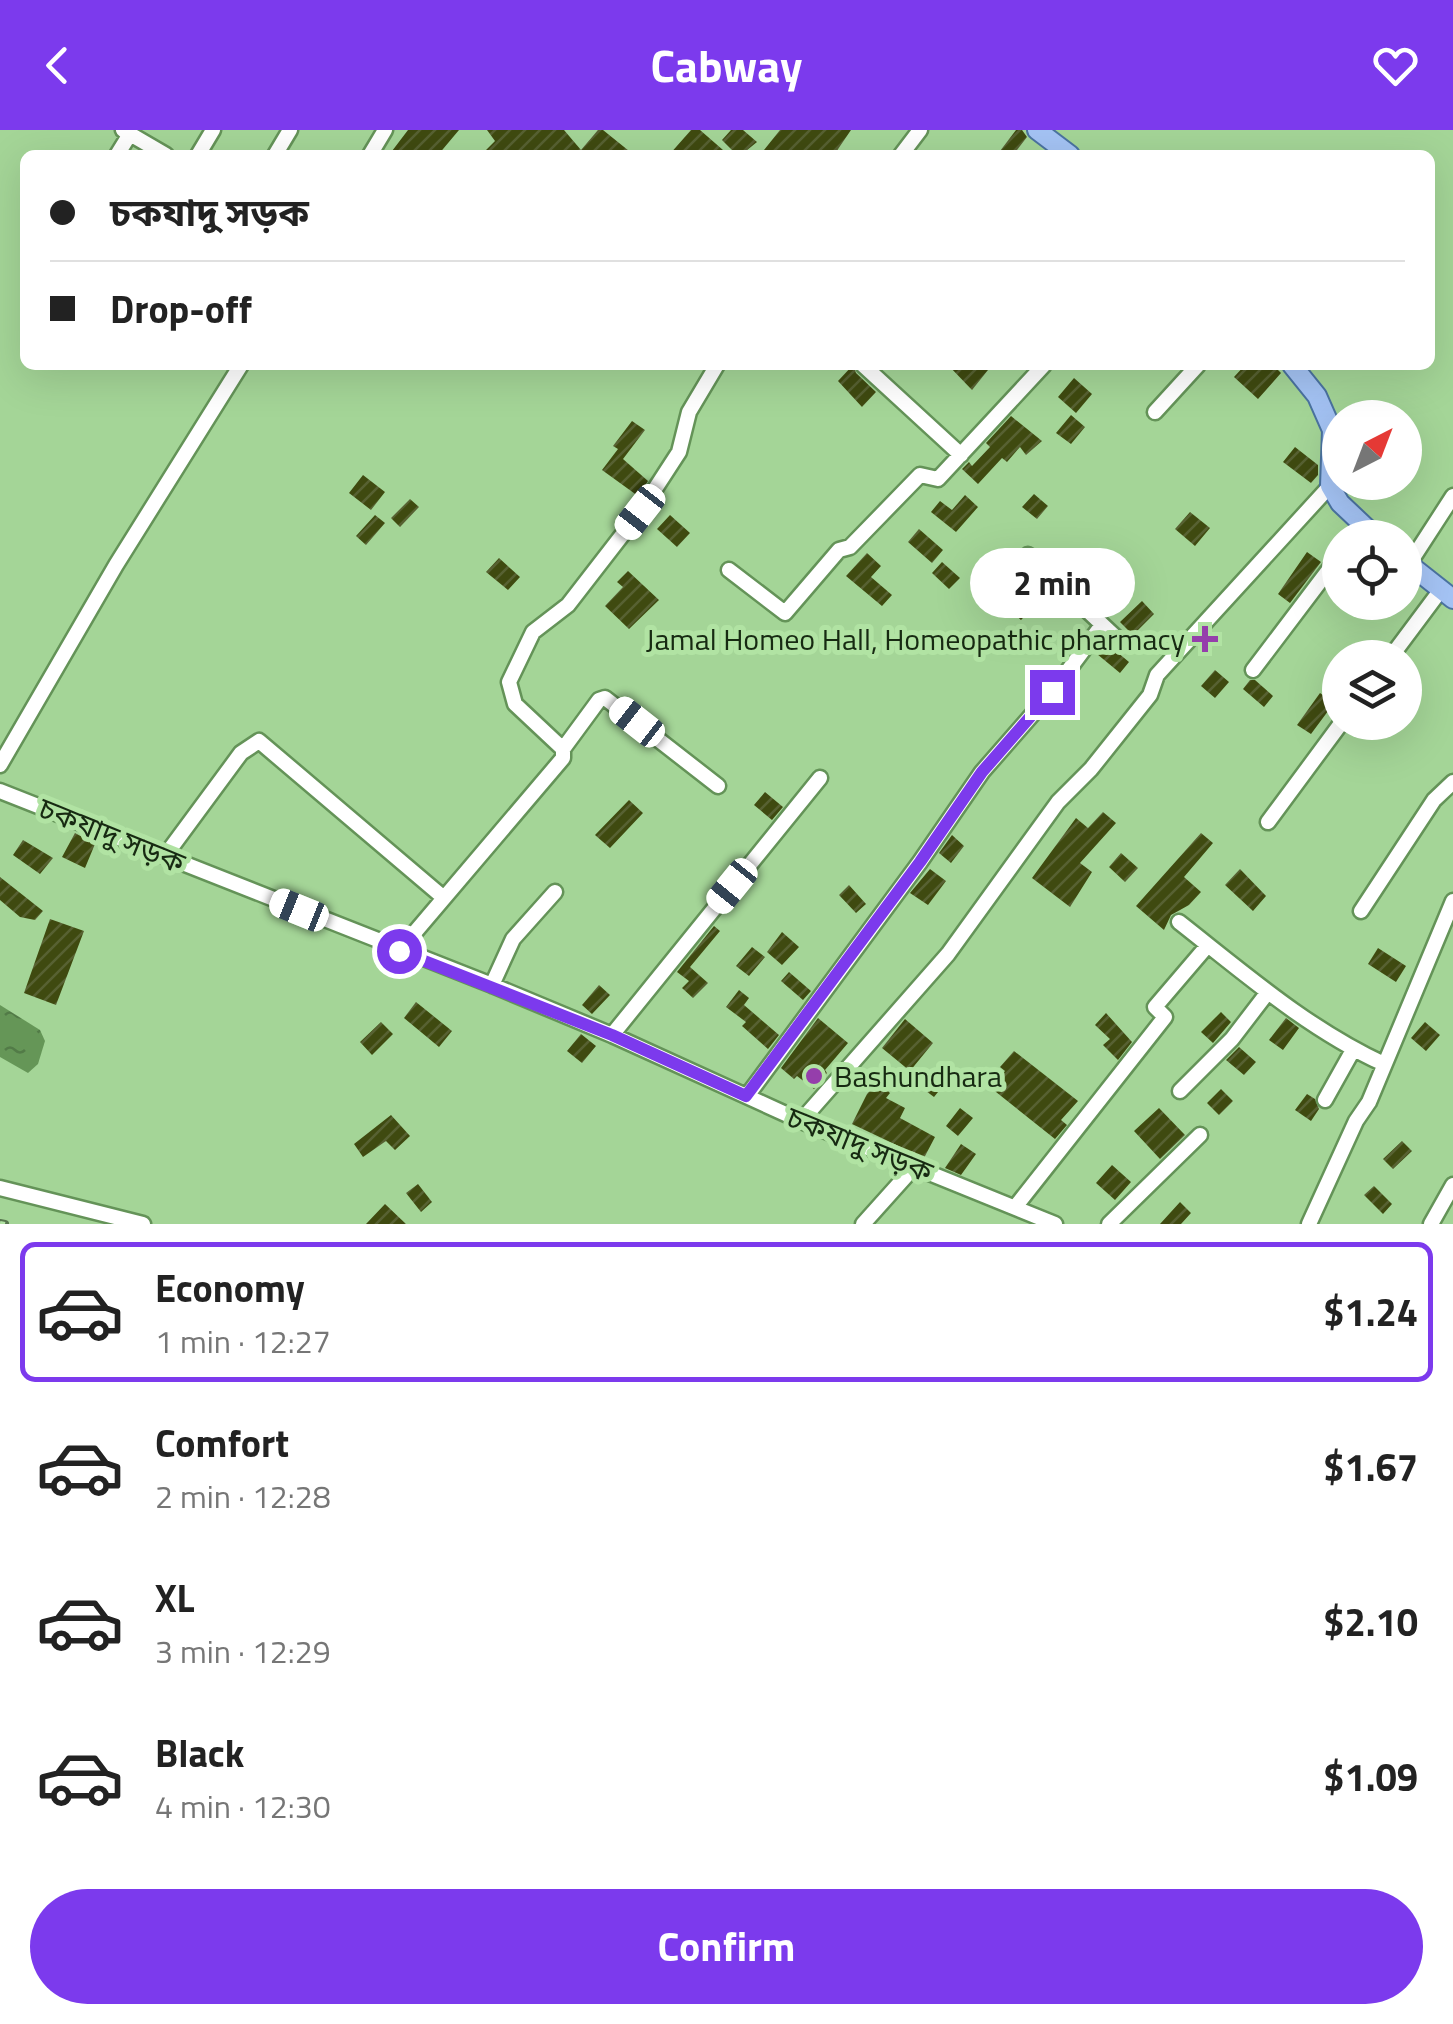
<!DOCTYPE html>
<html lang="en">
<head>
<meta charset="utf-8">
<style>
	body { margin:0; font-family:"Titillium Web","Noto Sans Bengali",sans-serif; background:#f2f2f2; color:#222; height:100vh; display:flex; flex-direction:column; font-size:38px; white-space:nowrap }
	* { box-sizing:border-box; margin:0 }
	p { font-size:32px; color:#767676 }
	.icon { flex:none; width:55px; height:55px; fill:none; stroke:currentColor; stroke-width:2; stroke-linecap:round; stroke-linejoin:round }
	.map { position:relative; height:1094px; overflow:hidden }
	.panel { display:flex; flex-direction:column; background:#fff; flex:1 }
	.panel>* { flex:none }
	.top-card { position:absolute; left:20px; top:20px; width:1415px; height:220px; border-radius:15px; box-shadow:0 10px 40px #0002; display:grid; align-content:center; height:220px; padding:0 30px; background:#fff }
	.needle { width:65px; rotate:42deg }
	.controls { position:absolute; left:1322px; top:270px; display:grid; gap:20px }
	.controls a { display:grid; place-items:center; width:100px; height:100px; border-radius:50%; background:#fff; box-shadow:0 10px 40px #0002; font-size:50px }
	.end { position:absolute; width:45px; height:45px; margin:-22px; border:12px solid #7c3aed; background:#fff; box-shadow:0 0 0 5px #fff }
	.from { border-radius:50% }
	.bubble { position:absolute; height:70px; border-radius:35px; background:#fff; box-shadow:0 10px 40px #0002; font-size:32px; font-weight:700; line-height:70px; text-align:center }
	.car { position:absolute; width:30px; height:60px; margin:-30px -15px; border-radius:12px; box-shadow:0 0 8px 2px #0007; background:linear-gradient(#fff 24%,#345 0 40%,#fff 0 76%,#345 0 86%,#fff 0) }
	.top-card b { display:flex; align-items:center; gap:35px; height:95px; font-size:38px }
	.top-card b+b { border-top:2px solid #e0e0e0 }
	.top-card i { width:25px; height:25px; background:#222 }
	ul { padding:18px 0 0; list-style:none }
	li { display:flex; align-items:center; gap:30px; height:140px; margin:0 20px 15px; padding:0 10px; border:5px solid transparent; border-radius:15px }
	li div { flex:1 }
	li b { display:block; font-size:38px }
	li em { font-style:normal; font-weight:700 }
	li.current { border-color:#7c3aed }
	li>.icon { width:90px; height:90px; stroke-width:1.5 }
	.primary-button { display:flex; gap:20px; margin-top:auto; padding:20px 30px }
	.primary-button a { flex:1; height:115px; border-radius:60px; background:#7c3aed; color:#fff; font-size:40px; font-weight:700; line-height:115px; text-align:center }
	header { display:flex; justify-content:space-between; align-items:center; height:130px; padding:0 30px; background:#7c3aed; color:#fff; font-size:45px; font-weight:700 }
	.map>svg:first-child { display:block }
</style>
</head>
<body>
<header><svg class="icon" aria-label="back" viewBox="0 0 24 24"><path d="M15 5l-7 7 7 7"/></svg>Cabway<svg class="icon" aria-label="heart" viewBox="0 0 24 24"><path d="M12 20l-8-8c-3-5 5-10 8-4 3-6 11-1 8 4z"/></svg></header>
<div class="map">
<svg width="1453" height="1094" viewBox="0 0 1453 1094">
	<defs>
		<pattern id="water-ripples" width="26" height="14" patternUnits="userSpaceOnUse" patternTransform="scale(2.5)"><rect width="26" height="14" fill="#659657"/><path d="M2 4q2-2 4 0t4 0M15 11q2-2 4 0t4 0" fill="none" stroke="#527b47"/></pattern>
		<pattern id="building-hatch" width="6" height="6" patternUnits="userSpaceOnUse" patternTransform="scale(2.5)"><rect width="6" height="6" fill="#3f4a10"/><path d="M-1 1l2-2M0 6l6-6M5 7l2-2" fill="none" stroke="#576132"/></pattern>
	</defs>
	<rect width="100%" height="100%" fill="#a4d597"/>
	<path fill="url(#water-ripples)" d="M0 875 40 900 45 911 38 934 28 943 0 927Z"/>
	<path fill="url(#building-hatch)" d="M408 0H459L438 25H389Z
		M487 0H564L581 20 598 0H603L634 25H481L495 11Z
		M691 0H700L723 20 718 25H669Z
		M731 0H743L757 12 741 25H737L722 10Z
		M780 0H851L834 25H760Z
		M1016 0H1022L1027 7 1013 25H997Z
		M853 235 856 243 876 262 862 277 838 251Z
		M948 235H992L972 260Z
		M1245 235H1273L1281 243 1258 269 1234 247Z
		M1074 248 1092 264 1076 283 1058 267Z
		M1071 285 1085 297 1071 314 1056 303Z
		M1011 286 1042 311 1026 325 1020 317 1007 332 1002 328 978 354 962 339 969 332 972 336 990 317 986 313Z
		M632 291 645 300 623 329 648 351 638 366 602 340 618 319 613 316Z
		M1295 317 1318 335V345L1311 353 1283 332Z
		M363 345 385 362 371 380 349 363Z
		M1034 364 1048 376 1037 389 1022 377Z
		M965 365 978 377 956 402 931 382 940 371 952 380Z
		M410 369 419 377 400 397 391 388Z
		M1190 382 1210 398 1195 416 1175 399Z
		M375 385 385 393 366 415 356 406Z
		M670 385 690 403 677 417 657 399Z
		M919 399 943 420 932 433 908 412Z
		M1307 422 1321 432 1290 473 1278 464Z
		M867 423 881 436 871 447 892 465 882 476 846 446Z
		M499 428 520 447 508 460 486 442Z
		M942 432 960 448 949 459 932 443Z
		M628 441 659 470 629 499 605 476 623 457 617 452Z
		M1037 448 1050 460 1021 490 1011 481Z
		M1142 471 1154 484 1133 505 1120 492Z
		M1105 512 1129 532 1120 543 1097 524Z
		M1215 540 1229 552 1215 568 1201 556Z
		M1250 550H1255L1273 566 1264 577 1243 559Z
		M1320 563 1334 573 1311 604 1297 595Z
		M765 662 783 677 772 690 754 675Z
		M629 670 643 683 610 718 595 705Z
		M1103 682 1116 693 1080 733 1092 742 1070 777 1032 748 1076 688 1088 698Z
		M75 703 95 714 85 738 62 727Z
		M1201 703 1213 713 1184 747 1201 762 1189 775 1171 785 1164 800 1136 776Z
		M952 705 964 716 951 733 939 723Z
		M23 710 53 728 40 744 13 725Z
		M1121 723 1138 738 1125 752 1109 737Z
		M930 739 946 751 928 775 910 763Z
		M1240 739 1266 766 1253 781 1225 755Z
		M0 747 43 781 35 790 20 787 0 770Z
		M849 755 866 774 856 783 839 765Z
		M50 789 84 801 56 875 24 863Z
		M714 796 720 801 690 837 708 853 693 868 682 858 689 851 677 842Z
		M782 802 799 817 782 835 767 822Z
		M752 817 765 827 749 846 736 836Z
		M1378 818 1406 836 1396 852 1368 834Z
		M789 842 811 861 803 870 781 851Z
		M599 855 610 865 592 884 582 875Z
		M739 860 749 868 744 875 779 905 768 919 742 896 746 892 726 877Z
		M416 872 452 901 439 917 404 888Z
		M1221 882 1231 892 1213 913 1201 902Z
		M1106 883 1132 912 1118 930 1103 915 1110 909 1095 895Z
		M818 888 848 913 825 940 827 943 814 959 797 946 794 949 781 938Z
		M1286 888 1299 898 1283 920 1269 910Z
		M905 889 933 913 910 941 882 918Z
		M381 892 393 904 372 925 360 912Z
		M1425 892 1440 905 1426 921 1411 908Z
		M581 904 596 916 582 933 567 921Z
		M1239 917 1256 932 1244 945 1226 930Z
		M1014 921 1078 971 1061 990 1067 995 1055 1009 991 958 1005 941 1000 937Z
		M922 942 942 957 934 967 914 952Z
		M878 952 890 963 886 968 905 978 900 988 935 1007 924 1028 852 994 867 964Z
		M1221 959 1233 971 1219 985 1207 973Z
		M1307 964 1315 969 1319 979 1311 991 1295 980Z
		M960 978 973 988 958 1006 946 996Z
		M1159 978 1185 1005 1160 1029 1134 1001Z
		M391 985 410 1006 395 1020 386 1011 363 1027 354 1014Z
		M1402 1011 1412 1021 1393 1039 1383 1029Z
		M961 1014 976 1024 961 1045 945 1038Z
		M1112 1035 1131 1052 1115 1070 1096 1053Z
		M418 1054 432 1072 421 1082 406 1063Z
		M1374 1056 1392 1074 1383 1084 1364 1065Z
		M1180 1072 1191 1083 1181 1094H1160Z
		M385 1074 406 1094H366Z"/>
	<g fill="none" stroke-linecap="round" stroke-linejoin="round">
		<defs>
			<path id="minor" d="M123 0 166 25
				M117 25 130 4
				M198 25 213 0
				M275 25 290 0
				M370 25 385 0
				M901 25 920 0
				M863 235 961 325
				M1155 282 1198 235
				M1353 408 1363 395
				M1028 425 1122 513
				M1409 434 1453 366
				M729 440 785 483 839 420 850 417 920 345 938 349 1044 235
				M1390 528 1440 461
				M1253 540 1340 425
				M563 619 599 570 605 568 718 656
				M0 635 116 435 241 235
				M0 661 492 855 612 905 801 991 1055 1094
				M1268 692 1342 592
				M165 726 241 623 259 611 444 768
				M1361 781 1434 670 1453 652
				M1179 792C1244 843 1308 899 1384 934
				M399 821 563 628V619L515 574 509 552 533 502 568 475 640 382 679 322 689 282 717 235
				M492 855 513 809 555 762
				M612 905 820 648
				M1180 961 1232 909 1268 862
				M747 966 920 732 982 642 1052 562 1102 495
				M1325 970 1353 920
				M801 991 948 824 1058 672 1091 639 1150 565 1157 545 1330 356
				M0 1058 143 1094
				M1016 1076 1165 887 1155 877 1208 815
				M863 1094 915 1036
				M1109 1094 1200 1005
				M1309 1094 1356 991 1369 972 1453 771
				M1431 1094 1453 1055"/>
			<path id="major" d="M1037 0 1070 25
				M1292 235 1317 266 1332 300 1330 356 1340 373 1377 408
				M1405 431 1453 469"/>
		</defs>
		<use href="#minor" stroke="#649358" stroke-width="19"/>
		<use href="#major" stroke="#4b73a0" stroke-width="22"/>
		<use href="#minor" stroke="#fff" stroke-width="14"/>
		<use href="#major" stroke="#a4c3f4" stroke-width="18"/>
		<defs>
			<path id="rail" d="M0 1093 5 1094"/>
		</defs>
		<use href="#rail" stroke="#57774e" stroke-width="8"/>
		<use href="#rail" stroke="#b1e3a3" stroke-width="4" stroke-dasharray="11" stroke-linecap="butt"/>
	</g>
	<g fill="none" stroke-linecap="round" stroke-linejoin="round">
		<path stroke="#7c3aed" stroke-width="12" d="M399 821 612 905 746 966 920 732 982 642 1052 562"/>
	</g>
	<g fill="#953eab" stroke="#b1e3a3" stroke-width="4">
		<path d="M1200 494h10v10h10v10h-10v10h-10v-10h-10v-10h10z"/>
		<circle cx="814" cy="946" r="10"/>
	</g>
	<g text-anchor="middle" dominant-baseline="central" stroke-width="10" stroke-linejoin="round" paint-order="stroke">
		<g font-size="30" fill="#172a12" stroke="#b1e3a3" text-anchor="end">
			<text x="1185" y="509">Jamal Homeo Hall, Homeopathic pharmacy</text>
			<text x="834" y="946" text-anchor="start">Bashundhara</text>
		</g>
		<g font-size="30" fill="#172a12" stroke="#b1e3a3">
			<text transform="translate(112 705) rotate(22)">চকযাদু সড়ক</text>
			<text transform="translate(860 1014) rotate(22)">চকযাদু সড়ক</text>
		</g>
	</g>
</svg>
<div class="controls">
<a><svg class="needle" viewBox="-14 -14 28 28"><path d="M0-13l5 13h-10z" fill="#e53935"/><path d="M0 13l5-13h-10z" fill="#767676"/></svg></a>
<a><svg class="icon" aria-label="locate" viewBox="0 0 24 24"><circle cx="12" cy="12" r="6"/><path d="M12 2v4M12 18v4M2 12h4M18 12h4"/></svg></a>
<a><svg class="icon" aria-label="layers" viewBox="0 0 24 24"><path d="M12 4l9 5-9 5-9-5zM3 14l9 5 9-5"/></svg></a>
</div>
<i class="end from" style="left:399px;top:821px"></i>
<i class="end" style="left:1052px;top:562px"></i>
<div class="bubble" style="left:970px;top:418px;width:165px">2 min</div>
<i class="car" style="left:640px;top:382px;rotate:218deg"></i>
<i class="car" style="left:637px;top:592px;rotate:308deg"></i>
<i class="car" style="left:732px;top:756px;rotate:219deg"></i>
<i class="car" style="left:299px;top:780px;rotate:292deg"></i>
<div class="top-card">
<b><i class="from"></i>চকযাদু সড়ক</b>
<b><i></i>Drop-off</b>
</div>
</div>
<section class="panel">
<ul>
<li class="current"><svg class="icon" aria-label="car" viewBox="0 0 24 24"><path d="M5 17H2v-5l4-1 3-4h7l3 4 3 1v5h-3M9 17h6M6 11h13"/><circle cx="7" cy="17" r="2"/><circle cx="17" cy="17" r="2"/></svg><div><b>Economy</b><p>1 min · 12:27</p></div><em>$1.24</em></li>
<li><svg class="icon" aria-label="car" viewBox="0 0 24 24"><path d="M5 17H2v-5l4-1 3-4h7l3 4 3 1v5h-3M9 17h6M6 11h13"/><circle cx="7" cy="17" r="2"/><circle cx="17" cy="17" r="2"/></svg><div><b>Comfort</b><p>2 min · 12:28</p></div><em>$1.67</em></li>
<li><svg class="icon" aria-label="car" viewBox="0 0 24 24"><path d="M5 17H2v-5l4-1 3-4h7l3 4 3 1v5h-3M9 17h6M6 11h13"/><circle cx="7" cy="17" r="2"/><circle cx="17" cy="17" r="2"/></svg><div><b>XL</b><p>3 min · 12:29</p></div><em>$2.10</em></li>
<li><svg class="icon" aria-label="car" viewBox="0 0 24 24"><path d="M5 17H2v-5l4-1 3-4h7l3 4 3 1v5h-3M9 17h6M6 11h13"/><circle cx="7" cy="17" r="2"/><circle cx="17" cy="17" r="2"/></svg><div><b>Black</b><p>4 min · 12:30</p></div><em>$1.09</em></li>
</ul>
<div class="primary-button"><a>Confirm</a></div>
</section>
</body>
</html>
